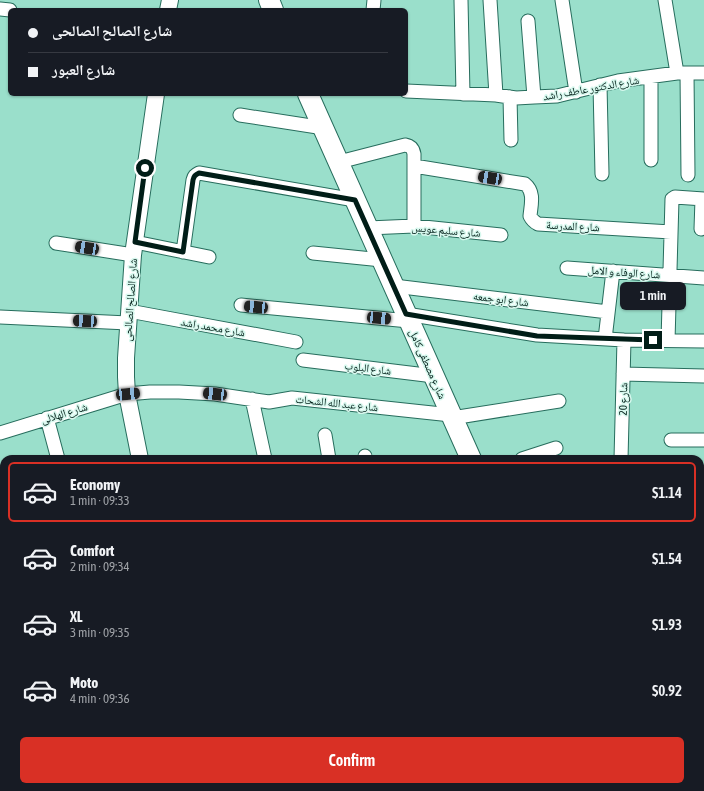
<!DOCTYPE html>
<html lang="en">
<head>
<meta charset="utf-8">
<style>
	body { margin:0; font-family:"Asap Condensed","Noto Naskh Arabic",sans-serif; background:#20242c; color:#f1f3f6; height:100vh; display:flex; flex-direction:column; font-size:15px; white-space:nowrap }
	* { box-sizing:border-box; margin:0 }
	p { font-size:13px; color:#9ea1a6 }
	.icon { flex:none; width:22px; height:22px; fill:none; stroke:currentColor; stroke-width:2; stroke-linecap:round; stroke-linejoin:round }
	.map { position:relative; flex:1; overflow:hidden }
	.drawer { position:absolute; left:0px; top:455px; width:704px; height:336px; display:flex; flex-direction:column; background:#171b24; border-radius:12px 12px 0 0; box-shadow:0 1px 3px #0004 }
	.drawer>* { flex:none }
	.guide { position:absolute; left:8px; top:8px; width:400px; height:88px; border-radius:6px; box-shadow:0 1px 3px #0004; display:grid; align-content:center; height:88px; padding:0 20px; background:#171b24 }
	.end { position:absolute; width:18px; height:18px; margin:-9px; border:5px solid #011d17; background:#fff; box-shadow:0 0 0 2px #fff }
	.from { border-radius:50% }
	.bubble { position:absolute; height:28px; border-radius:6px; background:#171b24; box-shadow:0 1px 3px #0004; font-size:13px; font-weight:600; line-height:28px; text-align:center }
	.car { position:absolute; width:12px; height:24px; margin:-12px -6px; border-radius:5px; box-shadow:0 0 3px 1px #0007; background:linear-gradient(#222 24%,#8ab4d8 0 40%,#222 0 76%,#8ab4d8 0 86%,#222 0) }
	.guide b { display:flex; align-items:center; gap:14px; height:38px; font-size:15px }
	.guide b+b { border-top:1px solid #363941 }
	.guide i { width:10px; height:10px; background:#f1f3f6 }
	ul { padding:7px 0 0; list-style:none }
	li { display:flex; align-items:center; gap:12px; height:60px; margin:0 8px 6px; padding:0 12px; border:2px solid transparent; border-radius:6px }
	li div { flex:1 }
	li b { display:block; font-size:15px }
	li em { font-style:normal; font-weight:600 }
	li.current { border-color:#d93025 }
	li>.icon { width:36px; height:36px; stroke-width:1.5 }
	.action { display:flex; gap:8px; margin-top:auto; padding:8px 20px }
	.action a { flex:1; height:46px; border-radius:6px; background:#d93025; color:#fff; font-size:16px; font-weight:600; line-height:46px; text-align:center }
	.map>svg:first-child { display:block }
</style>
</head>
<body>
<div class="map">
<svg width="704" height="791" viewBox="0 0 704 791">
	<rect width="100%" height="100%" fill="#9adfcb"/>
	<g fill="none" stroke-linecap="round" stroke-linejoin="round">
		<defs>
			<path id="minor" d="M461 0 463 94
				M490 0 496 95
				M562 0 576 92
				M665 0 677 73
				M0 9 10 10
				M373 10 374 0
				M528 21 534 97
				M687 73 688 175
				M600 85 602 174
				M406 91 496 95 516 98 534 97 557 96 618 81 677 73H704
				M510 97 511 140
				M240 115 324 128
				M651 160V77
				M339 162 405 145C411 146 413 148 414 154V226
				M414 166 525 184C535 192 531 205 530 216 532 220 534 222 538 224L671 232
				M368 228 414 226 501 235
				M701 229 702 199
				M135 242 209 257
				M56 243 133 255
				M183 252 193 180C194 176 195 175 199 173L355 200
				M313 253 382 260
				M567 268 704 278
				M394 286 608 312
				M241 305 409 321
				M129 311 296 342
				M406 314 537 335 624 340 704 341
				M0 317 128 323
				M605 339 613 271
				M668 341 672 199 675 197 704 199
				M303 360 434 376
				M623 374 704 376
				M252 399 265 459
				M47 418 58 459
				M452 418 559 401
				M0 433 127 394 150 392H179L215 394 269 402 292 398 451 415
				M325 435 329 459
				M671 440H704
				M365 456V459
				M522 459 556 448
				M621 459 624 340
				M0 555 4 554
				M700 569 704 570
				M0 589 4 588
				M0 675 4 690
				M700 738H704
				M35 787 36 791
				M99 787 100 791
				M251 787 254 791
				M312 787 314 791
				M380 787 382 791
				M443 787 444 791
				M110 791 120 787
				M595 791 608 787"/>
			<path id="tertiary" d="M168 10 170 0
				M140 459 127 394 126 377V358L133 255 156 94
				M219 787 220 791"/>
			<path id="primary" d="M269 0 273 10
				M308 94 471 459
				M616 787 618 791"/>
		</defs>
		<use href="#minor" stroke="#276d5d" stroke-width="15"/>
		<use href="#tertiary" stroke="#276d5d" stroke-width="18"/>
		<use href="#primary" stroke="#276d5d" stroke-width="22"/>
		<use href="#minor" stroke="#fff" stroke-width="13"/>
		<use href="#tertiary" stroke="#fff" stroke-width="16"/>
		<use href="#primary" stroke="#fff" stroke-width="20"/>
	</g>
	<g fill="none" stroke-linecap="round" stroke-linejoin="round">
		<path stroke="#011d17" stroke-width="5" d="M145 168 135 242 183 252 193 180C194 176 195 175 199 173L355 200 406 314 537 336 653 340"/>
	</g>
	<g text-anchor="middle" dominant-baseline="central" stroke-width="3" stroke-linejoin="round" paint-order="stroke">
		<g font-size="11" fill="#011d17" stroke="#d7f8ee">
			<text transform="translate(591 88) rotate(-10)">شارع الدكتور عاطف راشد</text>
			<text transform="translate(573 226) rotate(3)">شارع المدرسة</text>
			<text transform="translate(446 230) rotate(5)">شارع سليم عويس</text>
			<text transform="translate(624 272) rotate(4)">شارع الوفاء و الامل</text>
			<text transform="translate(501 299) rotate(7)">شارع ابو جمعه</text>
			<text transform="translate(130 300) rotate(-86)">شارع الصالح الصالحى</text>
			<text transform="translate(213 327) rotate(10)">شارع محمد راشد</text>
			<text transform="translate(428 364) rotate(66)">شارع مصطفى كامل</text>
			<text transform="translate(368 368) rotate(7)">شارع البلوب</text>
			<text transform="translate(623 399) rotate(-89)">شارع 20</text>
			<text transform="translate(337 403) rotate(6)">شارع عبد الله الشحات</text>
			<text transform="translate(64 413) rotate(-17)">شارع الهلالى</text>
		</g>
	</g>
</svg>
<i class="end from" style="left:145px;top:168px"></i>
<i class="end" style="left:653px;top:340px"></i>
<div class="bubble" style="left:620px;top:282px;width:66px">1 min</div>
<i class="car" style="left:490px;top:178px;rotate:279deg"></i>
<i class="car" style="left:87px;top:248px;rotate:279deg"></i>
<i class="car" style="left:256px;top:307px;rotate:275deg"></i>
<i class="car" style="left:379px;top:318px;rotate:95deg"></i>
<i class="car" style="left:85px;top:321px;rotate:273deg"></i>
<i class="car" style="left:128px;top:394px;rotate:85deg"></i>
<i class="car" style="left:215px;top:394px;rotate:276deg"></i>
<div class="guide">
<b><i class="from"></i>شارع الصالح الصالحى</b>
<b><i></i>شارع العبور</b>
</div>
<section class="drawer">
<ul>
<li class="current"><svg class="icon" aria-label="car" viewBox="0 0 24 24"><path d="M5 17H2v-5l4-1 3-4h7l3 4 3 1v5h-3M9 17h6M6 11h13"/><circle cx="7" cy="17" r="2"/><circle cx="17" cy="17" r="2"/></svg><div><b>Economy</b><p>1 min · 09:33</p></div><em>$1.14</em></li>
<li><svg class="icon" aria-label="car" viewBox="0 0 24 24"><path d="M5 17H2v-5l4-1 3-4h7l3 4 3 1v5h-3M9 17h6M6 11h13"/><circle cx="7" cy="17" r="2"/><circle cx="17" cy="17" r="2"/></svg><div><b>Comfort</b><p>2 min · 09:34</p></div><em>$1.54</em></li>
<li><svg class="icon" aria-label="car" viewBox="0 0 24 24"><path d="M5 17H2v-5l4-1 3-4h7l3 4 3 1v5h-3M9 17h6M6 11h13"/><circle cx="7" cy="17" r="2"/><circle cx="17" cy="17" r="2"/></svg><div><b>XL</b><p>3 min · 09:35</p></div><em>$1.93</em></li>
<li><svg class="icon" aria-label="car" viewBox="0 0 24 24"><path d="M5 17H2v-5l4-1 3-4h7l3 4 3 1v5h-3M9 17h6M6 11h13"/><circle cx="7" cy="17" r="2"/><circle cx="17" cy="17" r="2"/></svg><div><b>Moto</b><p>4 min · 09:36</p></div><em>$0.92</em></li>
</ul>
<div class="action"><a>Confirm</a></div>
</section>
</div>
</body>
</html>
